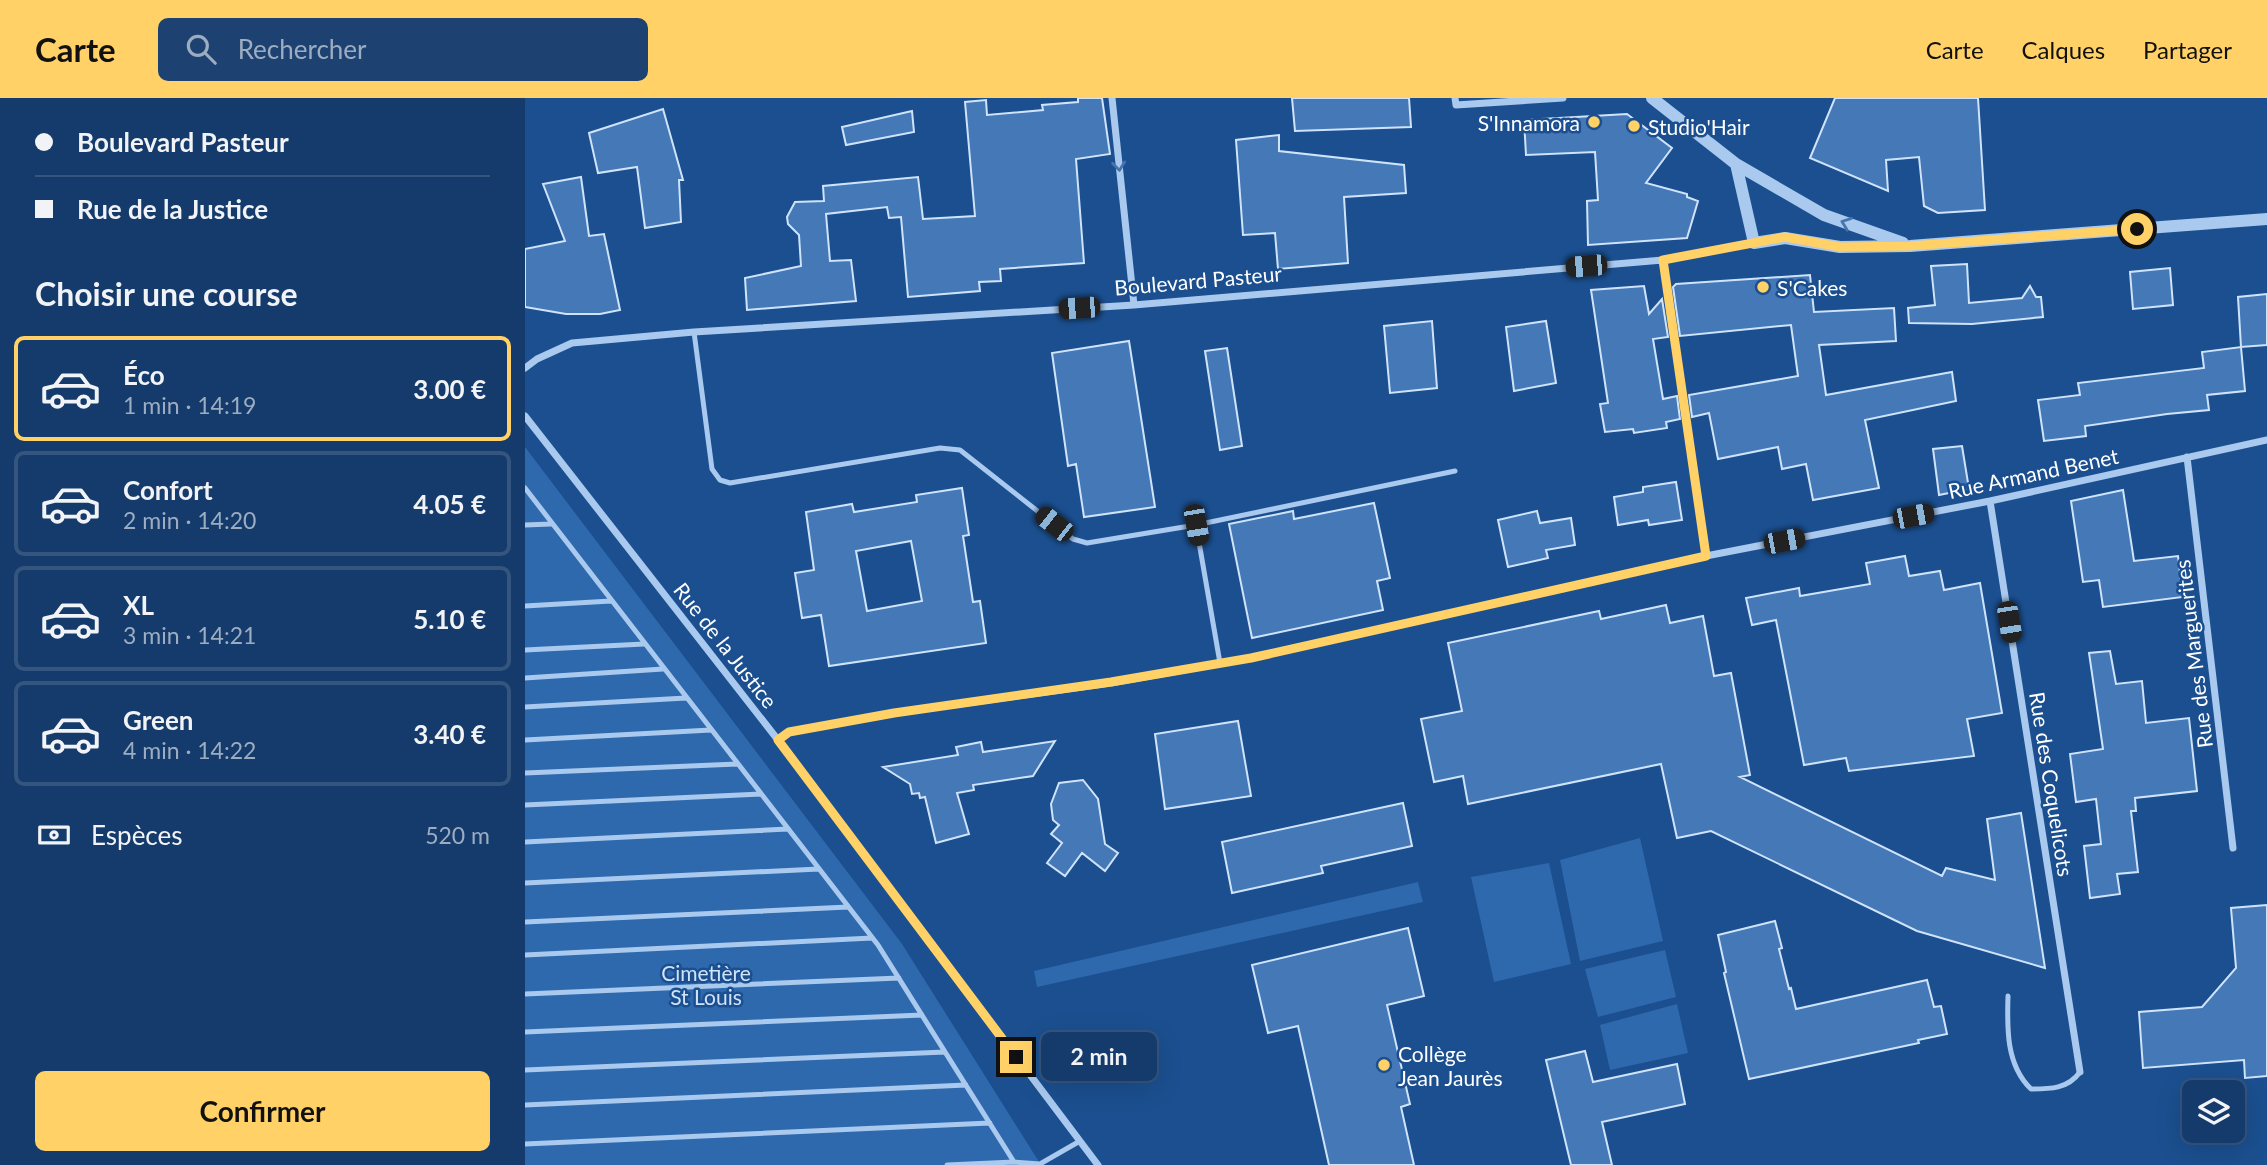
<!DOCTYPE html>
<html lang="fr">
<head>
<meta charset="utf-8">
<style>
	body { margin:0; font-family:Lato,sans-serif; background:#1d4271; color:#f1f3f6; height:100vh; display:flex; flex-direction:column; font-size:26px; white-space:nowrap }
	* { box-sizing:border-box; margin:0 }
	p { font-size:23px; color:#9dadc1 }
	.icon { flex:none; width:38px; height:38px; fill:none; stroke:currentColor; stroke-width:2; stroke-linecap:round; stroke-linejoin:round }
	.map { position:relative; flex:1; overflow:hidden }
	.side { display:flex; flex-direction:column; background:#143b6b; width:525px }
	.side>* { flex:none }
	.hud { display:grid; align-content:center; height:154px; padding:0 35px; background:#143b6b }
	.buttons { position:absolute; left:1657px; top:982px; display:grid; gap:14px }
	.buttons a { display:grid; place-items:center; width:63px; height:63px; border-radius:10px; background:#143b6b; box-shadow:0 7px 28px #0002,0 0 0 2px #33557e; font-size:35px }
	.end { position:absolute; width:32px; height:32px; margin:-16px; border:9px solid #ffd166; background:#111; box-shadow:0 0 0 4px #111 }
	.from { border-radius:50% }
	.bubble { position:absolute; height:49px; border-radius:10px; background:#143b6b; box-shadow:0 7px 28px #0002,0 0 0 2px #33557e; font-size:23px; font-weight:700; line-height:49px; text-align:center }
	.car { position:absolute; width:21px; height:42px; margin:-21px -10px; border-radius:9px; box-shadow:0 0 5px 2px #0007; background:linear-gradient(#222 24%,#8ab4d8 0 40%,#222 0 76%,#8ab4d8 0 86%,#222 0) }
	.hud b { display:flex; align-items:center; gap:24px; height:66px; font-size:26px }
	.hud b+b { border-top:2px solid #33557e }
	.hud i { width:18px; height:18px; background:#f1f3f6 }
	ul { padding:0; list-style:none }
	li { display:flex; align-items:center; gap:21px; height:105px; margin:0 14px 10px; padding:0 21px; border:4px solid #33557e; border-radius:10px }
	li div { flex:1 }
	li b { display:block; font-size:26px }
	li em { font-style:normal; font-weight:700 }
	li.current { border-color:#ffd166 }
	li>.icon { width:63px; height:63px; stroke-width:1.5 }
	h2 { padding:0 35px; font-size:32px; line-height:84px }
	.pay { display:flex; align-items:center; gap:18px; height:77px; padding:0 35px; font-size:26px }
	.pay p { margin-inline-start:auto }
	.button { display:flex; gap:14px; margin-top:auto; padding:14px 35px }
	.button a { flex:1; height:80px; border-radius:10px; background:#ffd166; color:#111; font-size:28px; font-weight:700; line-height:80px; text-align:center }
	header { display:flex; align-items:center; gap:42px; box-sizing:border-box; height:98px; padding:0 35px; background:#ffd166; color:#111 }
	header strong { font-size:33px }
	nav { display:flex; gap:38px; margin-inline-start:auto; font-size:24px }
	.search { width:490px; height:63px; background:#1d4271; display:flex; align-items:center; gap:18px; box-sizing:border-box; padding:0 24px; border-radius:10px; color:#9dadc1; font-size:26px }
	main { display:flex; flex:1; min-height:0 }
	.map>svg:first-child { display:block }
</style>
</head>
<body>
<header>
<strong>Carte</strong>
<div class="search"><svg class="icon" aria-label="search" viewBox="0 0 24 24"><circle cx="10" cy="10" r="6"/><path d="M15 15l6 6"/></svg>Rechercher</div>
<nav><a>Carte</a><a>Calques</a><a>Partager</a></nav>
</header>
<main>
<section class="side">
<div class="hud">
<b><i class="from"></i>Boulevard Pasteur</b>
<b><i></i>Rue de la Justice</b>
</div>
<h2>Choisir une course</h2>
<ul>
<li class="current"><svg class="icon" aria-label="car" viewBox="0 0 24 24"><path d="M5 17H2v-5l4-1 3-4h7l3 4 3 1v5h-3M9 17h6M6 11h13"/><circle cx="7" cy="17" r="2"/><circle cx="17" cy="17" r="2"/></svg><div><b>Éco</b><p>1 min · 14:19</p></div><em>3.00 €</em></li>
<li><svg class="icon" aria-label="car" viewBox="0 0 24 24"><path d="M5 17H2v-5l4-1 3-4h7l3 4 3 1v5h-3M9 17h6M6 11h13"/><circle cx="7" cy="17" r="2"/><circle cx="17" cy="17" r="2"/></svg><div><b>Confort</b><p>2 min · 14:20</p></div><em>4.05 €</em></li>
<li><svg class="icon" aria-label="car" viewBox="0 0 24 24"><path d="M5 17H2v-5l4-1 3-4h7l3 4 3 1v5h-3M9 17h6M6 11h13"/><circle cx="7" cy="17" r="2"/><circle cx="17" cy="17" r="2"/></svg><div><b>XL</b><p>3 min · 14:21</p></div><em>5.10 €</em></li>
<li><svg class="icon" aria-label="car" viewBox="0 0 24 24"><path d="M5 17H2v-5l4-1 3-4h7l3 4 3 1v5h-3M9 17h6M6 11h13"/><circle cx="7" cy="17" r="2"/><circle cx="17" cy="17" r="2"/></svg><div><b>Green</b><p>4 min · 14:22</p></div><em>3.40 €</em></li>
</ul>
<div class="pay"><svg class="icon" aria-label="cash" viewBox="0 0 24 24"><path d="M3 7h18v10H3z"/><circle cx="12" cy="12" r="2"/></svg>Espèces<p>520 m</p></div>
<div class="button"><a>Confirmer</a></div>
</section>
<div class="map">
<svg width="1742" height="1067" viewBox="0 0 1742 1067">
	<rect width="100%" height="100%" fill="#1b4f8f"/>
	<path fill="#2e69ad" d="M0 349 377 846 516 1067H0Z
		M1115 740 1138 843 1055 863 1035 762Z
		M1024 765 1046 866 969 884 946 779Z
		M893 784 898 804 512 889 509 873Z
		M1140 852 1151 899 1073 919 1060 871Z
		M1152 906 1163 955 1085 972 1075 927Z"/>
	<path fill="#4478b7" stroke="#cfe3fa" stroke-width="2" fill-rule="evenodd" d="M553 0H577L585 56 551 61 559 165 475 171 476 183 454 184 455 193 383 199 376 119 364 120 362 109 301 116 305 163 326 162 331 203 222 212 220 180 276 168 274 137 263 126 262 119 270 104 299 103 298 88 393 79 398 121 450 118 440 4 461 2 462 17 518 12 517 7 553 4Z
		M767 0H884L886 29 770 33Z
		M1310 0H1453L1460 112 1413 115 1399 108 1394 59 1361 62 1363 93 1285 60Z
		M138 11 158 82H154L156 124 120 130 112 69 73 75 64 35Z
		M387 13 389 34 321 47 317 29Z
		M1102 16 1147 50 1121 85 1162 96V99L1173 103 1162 140 1063 147 1062 103 1073 102 1070 54 1001 57 999 22Z
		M754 37V53L879 67 881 95 819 99 823 165 753 171 750 135 718 137 711 42Z
		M56 79 64 138 79 136 95 212 75 216H41L0 209V151L40 143 18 86Z
		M1442 166 1444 205 1497 200 1505 188 1511 199H1516L1518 219 1447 226 1384 225 1383 210 1410 207 1406 168Z
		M1645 170 1648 207 1608 211 1605 174Z
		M1285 177 1289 214 1369 210 1371 243 1294 247 1301 297 1427 274 1431 303 1340 322 1354 390 1288 402 1281 366 1257 371 1253 349 1193 361 1184 315 1167 319 1164 297 1273 278 1266 227 1155 238 1148 189 1151 186Z
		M1119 188 1124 216 1137 201 1143 239 1128 241 1138 301 1152 298 1155 321 1141 324 1142 330 1109 335 1108 331 1080 334 1075 306 1083 305 1066 192Z
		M1742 196V247L1716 249 1713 199Z
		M907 223 912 290 865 295 859 228Z
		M1021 223 1031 285 989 293 981 229Z
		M604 243 630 409 559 419 551 366 543 368 527 255Z
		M1716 249 1720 293 1682 297 1684 312 1642 316 1560 328 1561 338 1519 343 1513 302 1555 297 1553 285 1679 270 1677 254Z
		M702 250 717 348 695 352 680 253Z
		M1437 348 1444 391 1414 397 1408 351Z
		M1151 384 1157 422 1124 427 1123 422 1093 427 1089 399 1118 394V389Z
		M437 390 444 437 438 438 448 504 455 503 461 545 304 568 296 517 277 520 270 475 289 472 281 414 327 406 329 414 392 404 391 397ZM386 443 397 503 342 513 331 453Z
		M1598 392 1609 463 1653 458 1658 499 1578 509 1574 482 1558 484 1546 403Z
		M849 405 865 480 852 483 858 512 727 540 704 426 768 413 769 421Z
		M1012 413 1015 425 1046 420 1050 447 1021 452 1023 460 983 469 973 422Z
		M1380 458 1384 478 1415 473 1419 492 1455 485 1477 615 1442 621 1449 658 1324 673 1321 660 1279 667 1251 522 1227 527 1221 500 1274 490 1275 498 1345 486 1341 465Z
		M1141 507 1145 525 1178 518 1189 578 1206 575 1225 677 1215 679 1417 778 1421 770 1470 782 1462 721 1496 715 1520 870 1392 833 1186 733 1152 740 1136 666 943 706 938 678 909 684 896 621 937 613 923 545 1074 513 1076 521Z
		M1585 553 1591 586 1617 583 1621 625 1664 620 1672 693 1610 700 1611 713H1606L1613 774 1592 776 1595 796 1565 800 1559 748 1576 746 1571 701 1551 704 1545 656 1578 651 1564 555Z
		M713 623 726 698 640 711 630 636Z
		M530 643 508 678 448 687 449 692 432 695 444 736 411 745 400 699 395 700 394 695 387 696 385 686 358 669 433 657 431 649 456 644 458 654Z
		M558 682 573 701 580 746 593 755 580 773 557 755 540 778 522 765 537 745 526 736 534 727 528 722 526 706 534 685Z
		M878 705 887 748 796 768 798 775 707 795 697 744Z
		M1742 807V978L1720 980 1719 962 1618 970 1614 914 1677 909 1711 870 1706 810Z
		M1250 823 1257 850 1254 851 1264 891 1266 890 1271 911 1402 882 1409 909 1416 908 1422 936 1393 942 1394 945 1224 981 1199 875 1201 874 1193 837Z
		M883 830 899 898 862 907 885 1006 876 1009 889 1067H804L773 928 743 935 727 867Z
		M1060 953 1068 984 1152 966 1160 1006 1077 1024 1087 1067H1046L1021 962Z"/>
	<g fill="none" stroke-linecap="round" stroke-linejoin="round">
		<path stroke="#a9c9ee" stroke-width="5" d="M169 234 187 371 195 382 205 385 415 350 435 352 548 441 562 445 671 427 695 565
			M0 390 353 847 489 1064 515 1066 555 1043
			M0 427 26 426
			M671 427 930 373
			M0 508 86 503
			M0 552 119 546
			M0 580 138 571
			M0 609 161 600
			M0 642 186 632
			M0 675 212 666
			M0 707 236 696
			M0 744 263 731
			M0 785 294 771
			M0 824 323 809
			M0 857 347 840
			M0 896 374 880
			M1483 898C1482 930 1481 967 1506 991 1525 991 1543 991 1555 974
			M0 934 397 917
			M0 972 420 954
			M0 1007 441 987
			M0 1046 465 1025
			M422 1067 489 1064"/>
		<path stroke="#a9c9ee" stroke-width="7" d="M587 0 609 207
			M930 0 931 7 1038 0
			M1138 162 1181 458
			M0 270 12 261 47 245 169 234 609 207 1138 162 1229 145
			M0 318 253 642 573 1067
			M1662 359 1708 750
			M1465 403 1555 974
			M253 642 264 634 369 615 586 585 726 560 1181 458 1465 403 1742 342"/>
		<path stroke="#a9c9ee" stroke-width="12" d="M1127 0 1211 66 1299 117 1378 145
			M1211 66 1229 145 1260 140 1315 149 1385 148 1742 121"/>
	</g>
	<defs><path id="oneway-chevron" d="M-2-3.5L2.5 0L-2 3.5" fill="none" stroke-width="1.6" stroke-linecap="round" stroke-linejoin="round" transform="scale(1.75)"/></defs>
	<g stroke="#4674ac">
		<use href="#oneway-chevron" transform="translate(594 68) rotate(84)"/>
		<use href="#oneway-chevron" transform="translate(1321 125) rotate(-160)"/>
	</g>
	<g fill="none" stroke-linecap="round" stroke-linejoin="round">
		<path stroke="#ffd166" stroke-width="9" d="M491 959 253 642 264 634 369 615 586 584 726 560 1181 458 1138 162 1260 139 1315 149 1385 148 1612 131"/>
	</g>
	<g fill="#ffd166" stroke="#1b4f8f" stroke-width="2.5">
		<circle cx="1069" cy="24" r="7"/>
		<circle cx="1109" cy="28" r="7"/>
		<circle cx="1238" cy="189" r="7"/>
		<circle cx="859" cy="967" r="7"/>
	</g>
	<g text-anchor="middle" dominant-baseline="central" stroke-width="5" stroke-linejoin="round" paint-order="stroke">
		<g font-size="21" fill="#fff" stroke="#1b4f8f" text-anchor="start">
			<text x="1055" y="24" text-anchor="end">S'Innamora</text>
			<text x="1123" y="28">Studio'Hair</text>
			<text x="1252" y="189">S'Cakes</text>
			<text x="873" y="955">Collège<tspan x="873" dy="24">Jean Jaurès</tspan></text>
		</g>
		<g font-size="21" fill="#fff" stroke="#1b4f8f">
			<text transform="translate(673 182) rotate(-5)">Boulevard Pasteur</text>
			<text transform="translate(1508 375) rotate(-12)">Rue Armand Benet</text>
			<text transform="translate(201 547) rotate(52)">Rue de la Justice</text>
			<text transform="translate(1668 556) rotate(-97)">Rue des Marguerites</text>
			<text transform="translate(1527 686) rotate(81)">Rue des Coquelicots</text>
		</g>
		<g font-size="21" fill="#cfe3fa" stroke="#1b4f8f">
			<text x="181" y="874">Cimetière<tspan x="181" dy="24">St Louis</tspan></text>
		</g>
	</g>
</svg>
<div class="buttons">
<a><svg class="icon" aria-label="layers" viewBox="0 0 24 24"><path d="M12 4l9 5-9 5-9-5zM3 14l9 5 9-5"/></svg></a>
</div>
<i class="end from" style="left:1612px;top:131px"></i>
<i class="end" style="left:491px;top:959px"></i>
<div class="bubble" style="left:516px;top:934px;width:116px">2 min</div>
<i class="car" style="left:1061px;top:168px;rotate:265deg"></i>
<i class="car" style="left:554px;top:210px;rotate:266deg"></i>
<i class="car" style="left:1388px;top:418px;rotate:79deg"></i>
<i class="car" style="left:529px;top:426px;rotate:308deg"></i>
<i class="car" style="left:671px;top:427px;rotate:170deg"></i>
<i class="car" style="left:1259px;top:443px;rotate:79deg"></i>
<i class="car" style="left:1484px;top:524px;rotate:171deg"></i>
</div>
</main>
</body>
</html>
